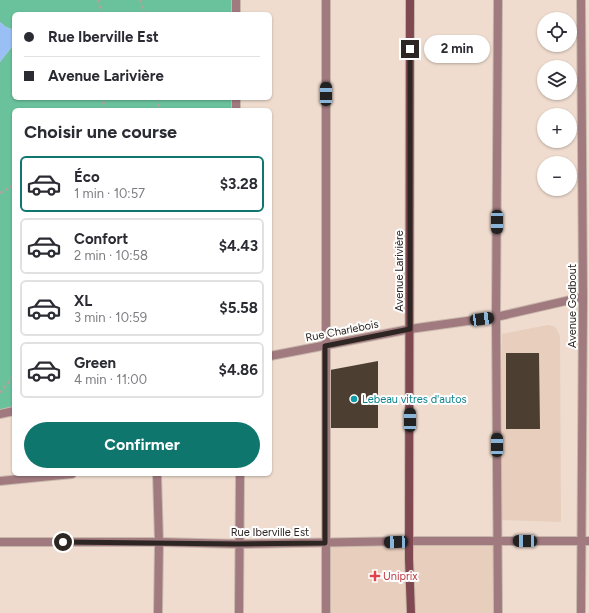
<!DOCTYPE html>
<html lang="fr">
<head>
<meta charset="utf-8">
<style>
	body { margin:0; font-family:Figtree,sans-serif; background:#f7f7f7; color:#2b2b33; height:100vh; display:flex; flex-direction:column; font-size:15px; white-space:nowrap }
	* { box-sizing:border-box; margin:0 }
	p { font-size:13px; color:#7c7c81 }
	.icon { flex:none; width:22px; height:22px; fill:none; stroke:currentColor; stroke-width:2; stroke-linecap:round; stroke-linejoin:round }
	.map { position:relative; flex:1; overflow:hidden }
	.details { position:absolute; left:12px; top:108px; width:260px; height:368px; display:flex; flex-direction:column; background:#fff; border-radius:6px; box-shadow:0 1px 3px #0004 }
	.details>* { flex:none }
	.hud { position:absolute; left:12px; top:12px; width:260px; height:88px; border-radius:6px; box-shadow:0 1px 3px #0004; display:grid; align-content:center; height:88px; padding:0 12px; background:#fff }
	.controls { position:absolute; left:537px; top:12px; display:grid; gap:8px }
	.controls a { display:grid; place-items:center; width:40px; height:40px; border-radius:50%; background:#fff; box-shadow:0 1px 3px #0004; font-size:20px }
	.end { position:absolute; width:18px; height:18px; margin:-9px; border:5px solid #2d2622; background:#fff; box-shadow:0 0 0 2px #fff }
	.from { border-radius:50% }
	.bubble { position:absolute; height:28px; border-radius:14px; background:#fff; box-shadow:0 1px 3px #0004; font-size:13px; font-weight:700; line-height:28px; text-align:center }
	.car { position:absolute; width:12px; height:24px; margin:-12px -6px; border-radius:5px; box-shadow:0 0 3px 1px #0007; background:linear-gradient(#222 24%,#8ab4d8 0 40%,#222 0 76%,#8ab4d8 0 86%,#222 0) }
	.hud b { display:flex; align-items:center; gap:14px; height:38px; font-size:15px }
	.hud b+b { border-top:1px solid #e1e1e2 }
	.hud i { width:10px; height:10px; background:#2b2b33 }
	ul { padding:0; list-style:none }
	li { display:flex; align-items:center; gap:12px; height:56px; margin:0 8px 6px; padding:0 4px; border:2px solid #e1e1e2; border-radius:6px }
	li div { flex:1 }
	li b { display:block; font-size:15px }
	li em { font-style:normal; font-weight:700 }
	li.on { border-color:#0f766e }
	li>.icon { width:36px; height:36px; stroke-width:1.5 }
	h2 { padding:0 12px; font-size:18px; line-height:48px }
	.primary-button { display:flex; gap:8px; margin-top:auto; padding:8px 12px }
	.primary-button a { flex:1; height:46px; border-radius:24px; background:#0f766e; color:#fff; font-size:16px; font-weight:700; line-height:46px; text-align:center }
	.map>svg:first-child { display:block }
</style>
</head>
<body>
<div class="map">
<svg width="589" height="613" viewBox="0 0 589 613">
	<rect width="100%" height="100%" fill="#efdccf"/>
	<path fill="#e7cebd" d="M548 325 553 326 556 328 560 336 561 522 502 520V334Z
		M497 541 498 613H326L325 543Z"/>
	<path fill="#6ac29c" d="M0 0H236V14H14V30L6 27 0 22Z
		M14 44V98H236V110H14V411L0 414V62Z"/>
	<path fill="#99bff5" d="M0 22 6 27 14 30V44L0 62Z"/>
	<path fill="#4c3f32" d="M506 353H539L540 429H506Z
		M378 361V428H331L330 370Z"/>
	<g fill="none" stroke-linecap="round" stroke-linejoin="round">
		<defs>
			<path id="lane" d="M326 0V613
				M157 474 159 542 158 613
				M0 481 72 474
				M498 613 496 317 498 0"/>
			<path id="street" d="M236 0V14
				M236 98V110
				M270 356 410 329 496 317 583 297
				M0 414 14 411
				M0 542H159L239 544 410 541H589
				M239 613 240 474
				M581 613 583 297 581 0"/>
			<path id="secondary" d="M410 0 409 559 411 613"/>
		</defs>
		<use href="#lane" stroke="#c8b8ac" stroke-width="10"/>
		<use href="#street" stroke="#c8b8ac" stroke-width="10"/>
		<use href="#secondary" stroke="#c8b8ac" stroke-width="10"/>
		<path stroke="#b2a399" stroke-width="2.5" stroke-dasharray="3 3" stroke-linecap="butt" d="M98 0 102 14
			M140 0 145 14
			M158 98 159 110
			M102 110 105 98
			M0 193 14 185
			M0 393 14 375"/>
		<use href="#lane" stroke="#a17a7f" stroke-width="8"/>
		<use href="#street" stroke="#a17a7f" stroke-width="8"/>
		<use href="#secondary" stroke="#804952" stroke-width="8"/>
	</g>
	<g fill="none" stroke-linecap="round" stroke-linejoin="round">
		<path stroke="#2d2622" stroke-width="5" d="M63 542 239 544 325 543V346L410 329V49"/>
	</g>
	<circle fill="#0f9aa8" stroke="#fff" stroke-width="1.5" cx="354" cy="399" r="4"/>
	<path fill="#e0444e" stroke="#fff" stroke-width="1.5" d="M373 570h4v4h4v4h-4v4h-4v-4h-4v-4h4z"/>
	<g text-anchor="middle" dominant-baseline="central" stroke-width="4" stroke-linejoin="round" paint-order="stroke">
		<g font-size="11" fill="#2d2622" stroke="#fff">
			<text transform="translate(399 271) rotate(-90)">Avenue Larivière</text>
			<text transform="translate(572 306) rotate(-90)">Avenue Godbout</text>
			<text transform="translate(342 331) rotate(-11)">Rue Charlebois</text>
			<text x="270" y="532">Rue Iberville Est</text>
		</g>
		<g font-size="11" fill="#0d838f" stroke="#fff" text-anchor="start">
			<text x="362" y="399">Lebeau vitres d'autos</text>
		</g>
		<g font-size="11" fill="#be3a42" stroke="#fff" text-anchor="start">
			<text x="383" y="576">Uniprix</text>
		</g>
	</g>
</svg>
<div class="controls">
<a><svg class="icon" aria-label="locate" viewBox="0 0 24 24"><circle cx="12" cy="12" r="6"/><path d="M12 2v4M12 18v4M2 12h4M18 12h4"/></svg></a>
<a><svg class="icon" aria-label="layers" viewBox="0 0 24 24"><path d="M12 4l9 5-9 5-9-5zM3 14l9 5 9-5"/></svg></a>
<a>+</a>
<a>−</a>
</div>
<i class="end from" style="left:63px;top:542px"></i>
<i class="end" style="left:410px;top:49px"></i>
<div class="bubble" style="left:424px;top:35px;width:66px">2 min</div>
<i class="car" style="left:326px;top:94px;rotate:0deg"></i>
<i class="car" style="left:497px;top:222px;rotate:180deg"></i>
<i class="car" style="left:482px;top:319px;rotate:82deg"></i>
<i class="car" style="left:410px;top:420px;rotate:0deg"></i>
<i class="car" style="left:497px;top:445px;rotate:0deg"></i>
<i class="car" style="left:525px;top:541px;rotate:271deg"></i>
<i class="car" style="left:396px;top:542px;rotate:268deg"></i>
<div class="hud">
<b><i class="from"></i>Rue Iberville Est</b>
<b><i></i>Avenue Larivière</b>
</div>
<section class="details">
<h2>Choisir une course</h2>
<ul>
<li class="on"><svg class="icon" aria-label="car" viewBox="0 0 24 24"><path d="M5 17H2v-5l4-1 3-4h7l3 4 3 1v5h-3M9 17h6M6 11h13"/><circle cx="7" cy="17" r="2"/><circle cx="17" cy="17" r="2"/></svg><div><b>Éco</b><p>1 min · 10:57</p></div><em>$3.28</em></li>
<li><svg class="icon" aria-label="car" viewBox="0 0 24 24"><path d="M5 17H2v-5l4-1 3-4h7l3 4 3 1v5h-3M9 17h6M6 11h13"/><circle cx="7" cy="17" r="2"/><circle cx="17" cy="17" r="2"/></svg><div><b>Confort</b><p>2 min · 10:58</p></div><em>$4.43</em></li>
<li><svg class="icon" aria-label="car" viewBox="0 0 24 24"><path d="M5 17H2v-5l4-1 3-4h7l3 4 3 1v5h-3M9 17h6M6 11h13"/><circle cx="7" cy="17" r="2"/><circle cx="17" cy="17" r="2"/></svg><div><b>XL</b><p>3 min · 10:59</p></div><em>$5.58</em></li>
<li><svg class="icon" aria-label="car" viewBox="0 0 24 24"><path d="M5 17H2v-5l4-1 3-4h7l3 4 3 1v5h-3M9 17h6M6 11h13"/><circle cx="7" cy="17" r="2"/><circle cx="17" cy="17" r="2"/></svg><div><b>Green</b><p>4 min · 11:00</p></div><em>$4.86</em></li>
</ul>
<div class="primary-button"><a>Confirmer</a></div>
</section>
</div>
</body>
</html>
